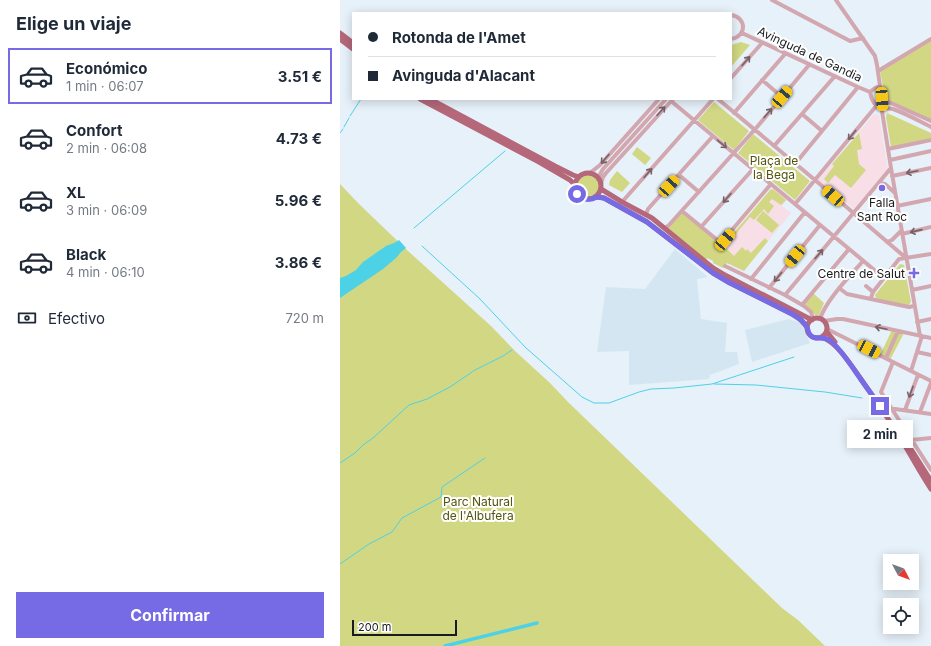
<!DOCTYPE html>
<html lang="es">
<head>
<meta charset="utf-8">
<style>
	body { margin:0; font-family:Inter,sans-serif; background:#f2f2f3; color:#1f2937; height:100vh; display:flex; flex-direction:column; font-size:15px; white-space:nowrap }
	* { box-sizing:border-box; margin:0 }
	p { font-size:13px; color:#747a83 }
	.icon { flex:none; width:22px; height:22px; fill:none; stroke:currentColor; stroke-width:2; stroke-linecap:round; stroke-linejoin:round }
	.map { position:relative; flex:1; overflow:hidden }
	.sheet { display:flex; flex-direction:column; background:#fff; width:340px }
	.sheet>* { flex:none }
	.top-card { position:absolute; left:12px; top:12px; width:380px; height:88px; border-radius:0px; box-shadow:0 2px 10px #0003; display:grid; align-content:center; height:88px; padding:0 16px; background:#fff }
	.needle { width:26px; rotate:131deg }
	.buttons { position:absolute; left:543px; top:554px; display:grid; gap:8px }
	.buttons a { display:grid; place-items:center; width:36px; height:36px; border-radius:0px; background:#fff; box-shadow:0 2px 10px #0003; font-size:20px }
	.scale { position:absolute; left:12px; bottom:10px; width:105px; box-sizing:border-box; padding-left:4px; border:2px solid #191c1f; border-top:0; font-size:11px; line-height:14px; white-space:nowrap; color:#191c1f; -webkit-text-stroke:3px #fff; paint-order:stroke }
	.end { position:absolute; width:18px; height:18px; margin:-9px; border:5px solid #766ae5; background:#fff; box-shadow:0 0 0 2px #fff }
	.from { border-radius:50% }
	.bubble { position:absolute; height:28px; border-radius:0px; background:#fff; box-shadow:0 2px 10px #0003; font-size:13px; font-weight:700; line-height:28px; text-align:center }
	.car { position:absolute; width:12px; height:24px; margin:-12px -6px; border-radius:5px; box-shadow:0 0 3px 1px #0007; background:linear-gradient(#f5c518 24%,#345 0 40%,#f5c518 0 76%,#345 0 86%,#f5c518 0) }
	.top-card b { display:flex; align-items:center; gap:14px; height:38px; font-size:15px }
	.top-card b+b { border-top:1px solid #e0e1e3 }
	.top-card i { width:10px; height:10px; background:#1f2937 }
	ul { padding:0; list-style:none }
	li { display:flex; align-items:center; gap:12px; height:56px; margin:0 8px 6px; padding:0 8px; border:2px solid transparent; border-radius:0px }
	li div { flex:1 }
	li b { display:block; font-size:15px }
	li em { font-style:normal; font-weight:700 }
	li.current { border-color:#766ae5 }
	li>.icon { width:36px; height:36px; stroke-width:1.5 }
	h2 { padding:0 16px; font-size:18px; line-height:48px }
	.pay { display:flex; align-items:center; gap:10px; height:44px; padding:0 16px; font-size:15px }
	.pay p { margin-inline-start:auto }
	.button { display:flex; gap:8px; margin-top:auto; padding:8px 16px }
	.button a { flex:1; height:46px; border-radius:0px; background:#766ae5; color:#fff; font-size:16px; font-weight:700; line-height:46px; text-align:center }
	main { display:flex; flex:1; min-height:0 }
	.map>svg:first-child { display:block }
</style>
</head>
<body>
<main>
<section class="sheet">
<h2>Elige un viaje</h2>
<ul>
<li class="current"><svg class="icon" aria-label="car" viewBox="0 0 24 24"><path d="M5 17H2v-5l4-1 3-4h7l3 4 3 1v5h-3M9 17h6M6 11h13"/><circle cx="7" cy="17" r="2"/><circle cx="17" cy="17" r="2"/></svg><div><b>Económico</b><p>1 min · 06:07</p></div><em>3.51 €</em></li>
<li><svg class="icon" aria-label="car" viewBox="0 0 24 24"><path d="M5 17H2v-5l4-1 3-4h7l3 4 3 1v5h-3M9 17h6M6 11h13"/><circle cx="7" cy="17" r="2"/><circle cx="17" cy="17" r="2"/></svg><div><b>Confort</b><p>2 min · 06:08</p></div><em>4.73 €</em></li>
<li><svg class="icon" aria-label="car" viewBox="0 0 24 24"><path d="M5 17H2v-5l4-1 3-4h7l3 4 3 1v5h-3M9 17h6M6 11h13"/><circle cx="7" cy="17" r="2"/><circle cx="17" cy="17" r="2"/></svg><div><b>XL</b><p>3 min · 06:09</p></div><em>5.96 €</em></li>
<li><svg class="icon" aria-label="car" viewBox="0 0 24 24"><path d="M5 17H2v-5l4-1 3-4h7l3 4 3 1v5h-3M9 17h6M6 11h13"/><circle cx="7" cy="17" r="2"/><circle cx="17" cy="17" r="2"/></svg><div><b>Black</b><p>4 min · 06:10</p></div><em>3.86 €</em></li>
</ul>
<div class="pay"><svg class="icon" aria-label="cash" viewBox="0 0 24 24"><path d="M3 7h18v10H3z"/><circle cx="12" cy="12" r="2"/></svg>Efectivo<p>720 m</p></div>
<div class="button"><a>Confirmar</a></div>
</section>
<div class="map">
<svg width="591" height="646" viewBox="0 0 591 646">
	<rect width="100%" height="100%" fill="#e7f1f9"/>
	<path fill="#d5e6f3" d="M335 249 368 277 357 279 361 319 387 323 385 352H397L399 364 370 375 369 379 289 385V351L257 352 266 287 305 289Z
		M449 319 461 323 470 343 412 362 405 330Z"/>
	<path fill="#f7dee7" d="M534 114 539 115 548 169 514 209 478 180Z
		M431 189H434L447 200 442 206 451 213 404 271 384 262 378 251Z"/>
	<path fill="#d2d783" d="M591 40V121L547 101 545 97 540 71Z
		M401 42 410 45 391 67V45Z
		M374 102 409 131 394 150 358 120Z
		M547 113 591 133V138L551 147 546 117Z
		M519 133 522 149 517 150 519 164 526 170 511 188 495 175 488 183 484 179 494 166 492 164Z
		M413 134 470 181 455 200 398 153Z
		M297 147 311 158 305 165 292 154Z
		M277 171 290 183 282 192 269 185 270 180Z
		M237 186a11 11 0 1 1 22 0a11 11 0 1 1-22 0Z
		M0 184 19 204 68 251 151 326 175 351 210 383 228 402 442 608 458 620 485 646H0Z
		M431 189 434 190 446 200 441 205 432 199 429 202 434 206 428 214 424 209 414 220 410 217 385 247 394 256 402 247 406 251 407 249 411 253 425 238 428 241 404 271 387 263 383 268 373 263V261L367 258 365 261 325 228 342 211 379 241 377 244 381 248Z
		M423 211 439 225 432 233 416 220Z
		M560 264 564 265 571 302 568 306 536 298 535 295Z
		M473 293 484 303 479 315H475L465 304Z
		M552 330 564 333 550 360 540 355Z"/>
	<path fill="#4dd1e7" d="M59 240 66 248 61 252 56 258 43 269 0 298V278L6 276 16 270 23 262 46 246 54 243Z"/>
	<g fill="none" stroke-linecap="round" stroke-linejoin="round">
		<path stroke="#4dd1e7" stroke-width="1" d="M10 116 21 99
			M4 127 9 118
			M0 133 3 129
			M74 228 165 151
			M82 246 140 299 185 347 242 397 254 403H269L299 392 311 389 334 388 372 384 454 357
			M374 384 416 385 485 392 522 398
			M0 463 15 453 23 445 33 438 69 405 87 399 110 387 135 370 163 356 172 350
			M0 564 29 544 52 532 62 518 101 497 102 487 145 458"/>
		<path stroke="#4dd1e7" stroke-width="3.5" d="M105 646 197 623"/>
		<path stroke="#d2a7af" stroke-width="4" d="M432 0 510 41 523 38
			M496 0 535 56 537 65 540 86 542 111 551 168 580 336
			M391 15C407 17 407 37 391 39
			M402 33 518 87 530 92
			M538 71 591 39
			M391 78 422 43
			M422 80 442 97
			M530 92C531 97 533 103 537 106 542 108 548 108 553 109 565 113 579 121 591 127
			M530 92 535 88 540 86
			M378 99 475 180 566 258
			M542 99 591 121
			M331 101 544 278
			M394 113 445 54
			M462 114 482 131
			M434 146 495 76
			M548 149 591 140
			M550 160 591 151
			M455 164 518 87
			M250 173 260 165 319 99
			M339 175 359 192
			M552 176 591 168
			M259 179V176L263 169 326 99
			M539 183 545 184 555 193
			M261 184 263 177 266 173 333 99
			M282 202 373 99
			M455 204 537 105
			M557 206 591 199
			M342 211 381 243 431 184
			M306 214 308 209 373 136
			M361 227 413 169
			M325 228 329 225 417 127 469 65
			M562 234 591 227
			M547 242 552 240 561 231
			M385 266 445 295 464 306 471 312 473 319
			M411 279 465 212
			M526 286 533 292
			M429 288 480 225
			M499 288 507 294 569 307 574 306
			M572 290 591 286
			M445 295 551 168
			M531 298 533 292 559 259 591 254
			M462 305 509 249
			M480 319C486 300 510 276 523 261
			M484 321 497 319H503L591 338
			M577 322 591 319
			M487 329 591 381
			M577 352 591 355
			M546 358 558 331
			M553 362 541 392 591 470
			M571 371 582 336
			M545 409H555L591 414
			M565 410 578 375
			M580 412 591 383
			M571 440 591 438"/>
		<path stroke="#b4687a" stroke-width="5" d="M0 33 13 43
			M0 39 13 49
			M80 99 199 162 230 180 235 185
			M90 99 215 166 233 175 239 177
			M235 186a13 13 0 1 1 26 0a13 13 0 1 1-26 0Z
			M261 189 282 202 312 218 373 268 383 274 472 320
			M257 197 264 198 307 222 373 273 390 283 452 314 461 320 467 327
			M467 328a10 10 0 1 1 20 0a10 10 0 1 1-20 0Z
			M487 332 495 342
			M482 337C499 344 512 367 523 382 537 402 551 422 564 444 573 459 581 474 591 489
			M564 438 591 481"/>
	</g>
	<defs><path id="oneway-shaft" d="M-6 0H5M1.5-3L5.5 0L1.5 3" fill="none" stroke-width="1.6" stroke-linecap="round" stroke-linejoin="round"/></defs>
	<g stroke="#766267">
		<use href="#oneway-shaft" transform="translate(406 61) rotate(-49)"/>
		<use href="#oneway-shaft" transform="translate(321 111) rotate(-48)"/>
		<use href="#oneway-shaft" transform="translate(428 113) rotate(-49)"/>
		<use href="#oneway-shaft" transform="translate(512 135) rotate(129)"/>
		<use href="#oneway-shaft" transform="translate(382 144) rotate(40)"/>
		<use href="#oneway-shaft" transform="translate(265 159) rotate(131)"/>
		<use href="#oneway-shaft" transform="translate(572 172) rotate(168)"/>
		<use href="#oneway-shaft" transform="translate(308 173) rotate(-49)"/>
		<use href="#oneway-shaft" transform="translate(387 198) rotate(131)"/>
		<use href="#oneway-shaft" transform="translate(576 231) rotate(167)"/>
		<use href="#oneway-shaft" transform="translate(479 254) rotate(-50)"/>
		<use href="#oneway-shaft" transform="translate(438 277) rotate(129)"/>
		<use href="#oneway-shaft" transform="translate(541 328) rotate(-168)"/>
		<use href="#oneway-shaft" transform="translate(571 392) rotate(110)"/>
	</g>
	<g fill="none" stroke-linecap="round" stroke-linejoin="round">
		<path stroke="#766ae5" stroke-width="5" d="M237 194C243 200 249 201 257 197L264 198 307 222 373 273 390 283 452 314C457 317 463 320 466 326 469 329 467 333 471 336 476 340 482 336 489 340 500 347 512 367 520 378 526 387 533 396 540 406"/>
	</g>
	<g fill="#766ae5" stroke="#fff" stroke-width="1.5">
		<circle cx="542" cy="188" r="4"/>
		<path d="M572 267h4v4h4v4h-4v4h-4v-4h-4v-4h4z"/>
	</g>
	<g text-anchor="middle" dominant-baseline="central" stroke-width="4" stroke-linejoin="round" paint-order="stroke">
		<g font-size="12" fill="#191c1f" stroke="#fff">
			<text transform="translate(470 54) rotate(25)">Avinguda de Gandia</text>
		</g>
		<g font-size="12" fill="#52540d" stroke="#fff">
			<text x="434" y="160">Plaça de<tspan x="434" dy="14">la Bega</tspan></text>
			<text x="138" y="501">Parc Natural<tspan x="138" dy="14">de l'Albufera</tspan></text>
		</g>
		<g font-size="12" fill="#191c1f" stroke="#fff">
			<text x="542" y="202">Falla<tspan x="542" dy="14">Sant Roc</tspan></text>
			<text x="565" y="273" text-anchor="end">Centre de Salut</text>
		</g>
	</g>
</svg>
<div class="buttons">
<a><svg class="needle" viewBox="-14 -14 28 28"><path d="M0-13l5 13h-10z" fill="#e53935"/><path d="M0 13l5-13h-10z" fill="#747a83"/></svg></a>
<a><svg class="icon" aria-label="locate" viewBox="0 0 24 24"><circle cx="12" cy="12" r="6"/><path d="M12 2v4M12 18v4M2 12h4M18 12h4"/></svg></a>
</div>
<div class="scale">200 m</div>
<i class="end from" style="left:237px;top:194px"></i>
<i class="end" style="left:540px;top:406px"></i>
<div class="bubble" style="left:507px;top:420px;width:66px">2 min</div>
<i class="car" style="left:442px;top:97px;rotate:40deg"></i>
<i class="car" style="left:542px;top:99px;rotate:176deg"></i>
<i class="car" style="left:329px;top:186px;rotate:42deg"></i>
<i class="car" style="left:493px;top:196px;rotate:311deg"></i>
<i class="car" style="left:385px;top:240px;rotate:40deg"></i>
<i class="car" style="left:455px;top:256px;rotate:219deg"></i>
<i class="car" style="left:529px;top:349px;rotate:117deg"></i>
<div class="top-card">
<b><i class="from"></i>Rotonda de l'Amet</b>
<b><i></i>Avinguda d'Alacant</b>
</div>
</div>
</main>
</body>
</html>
